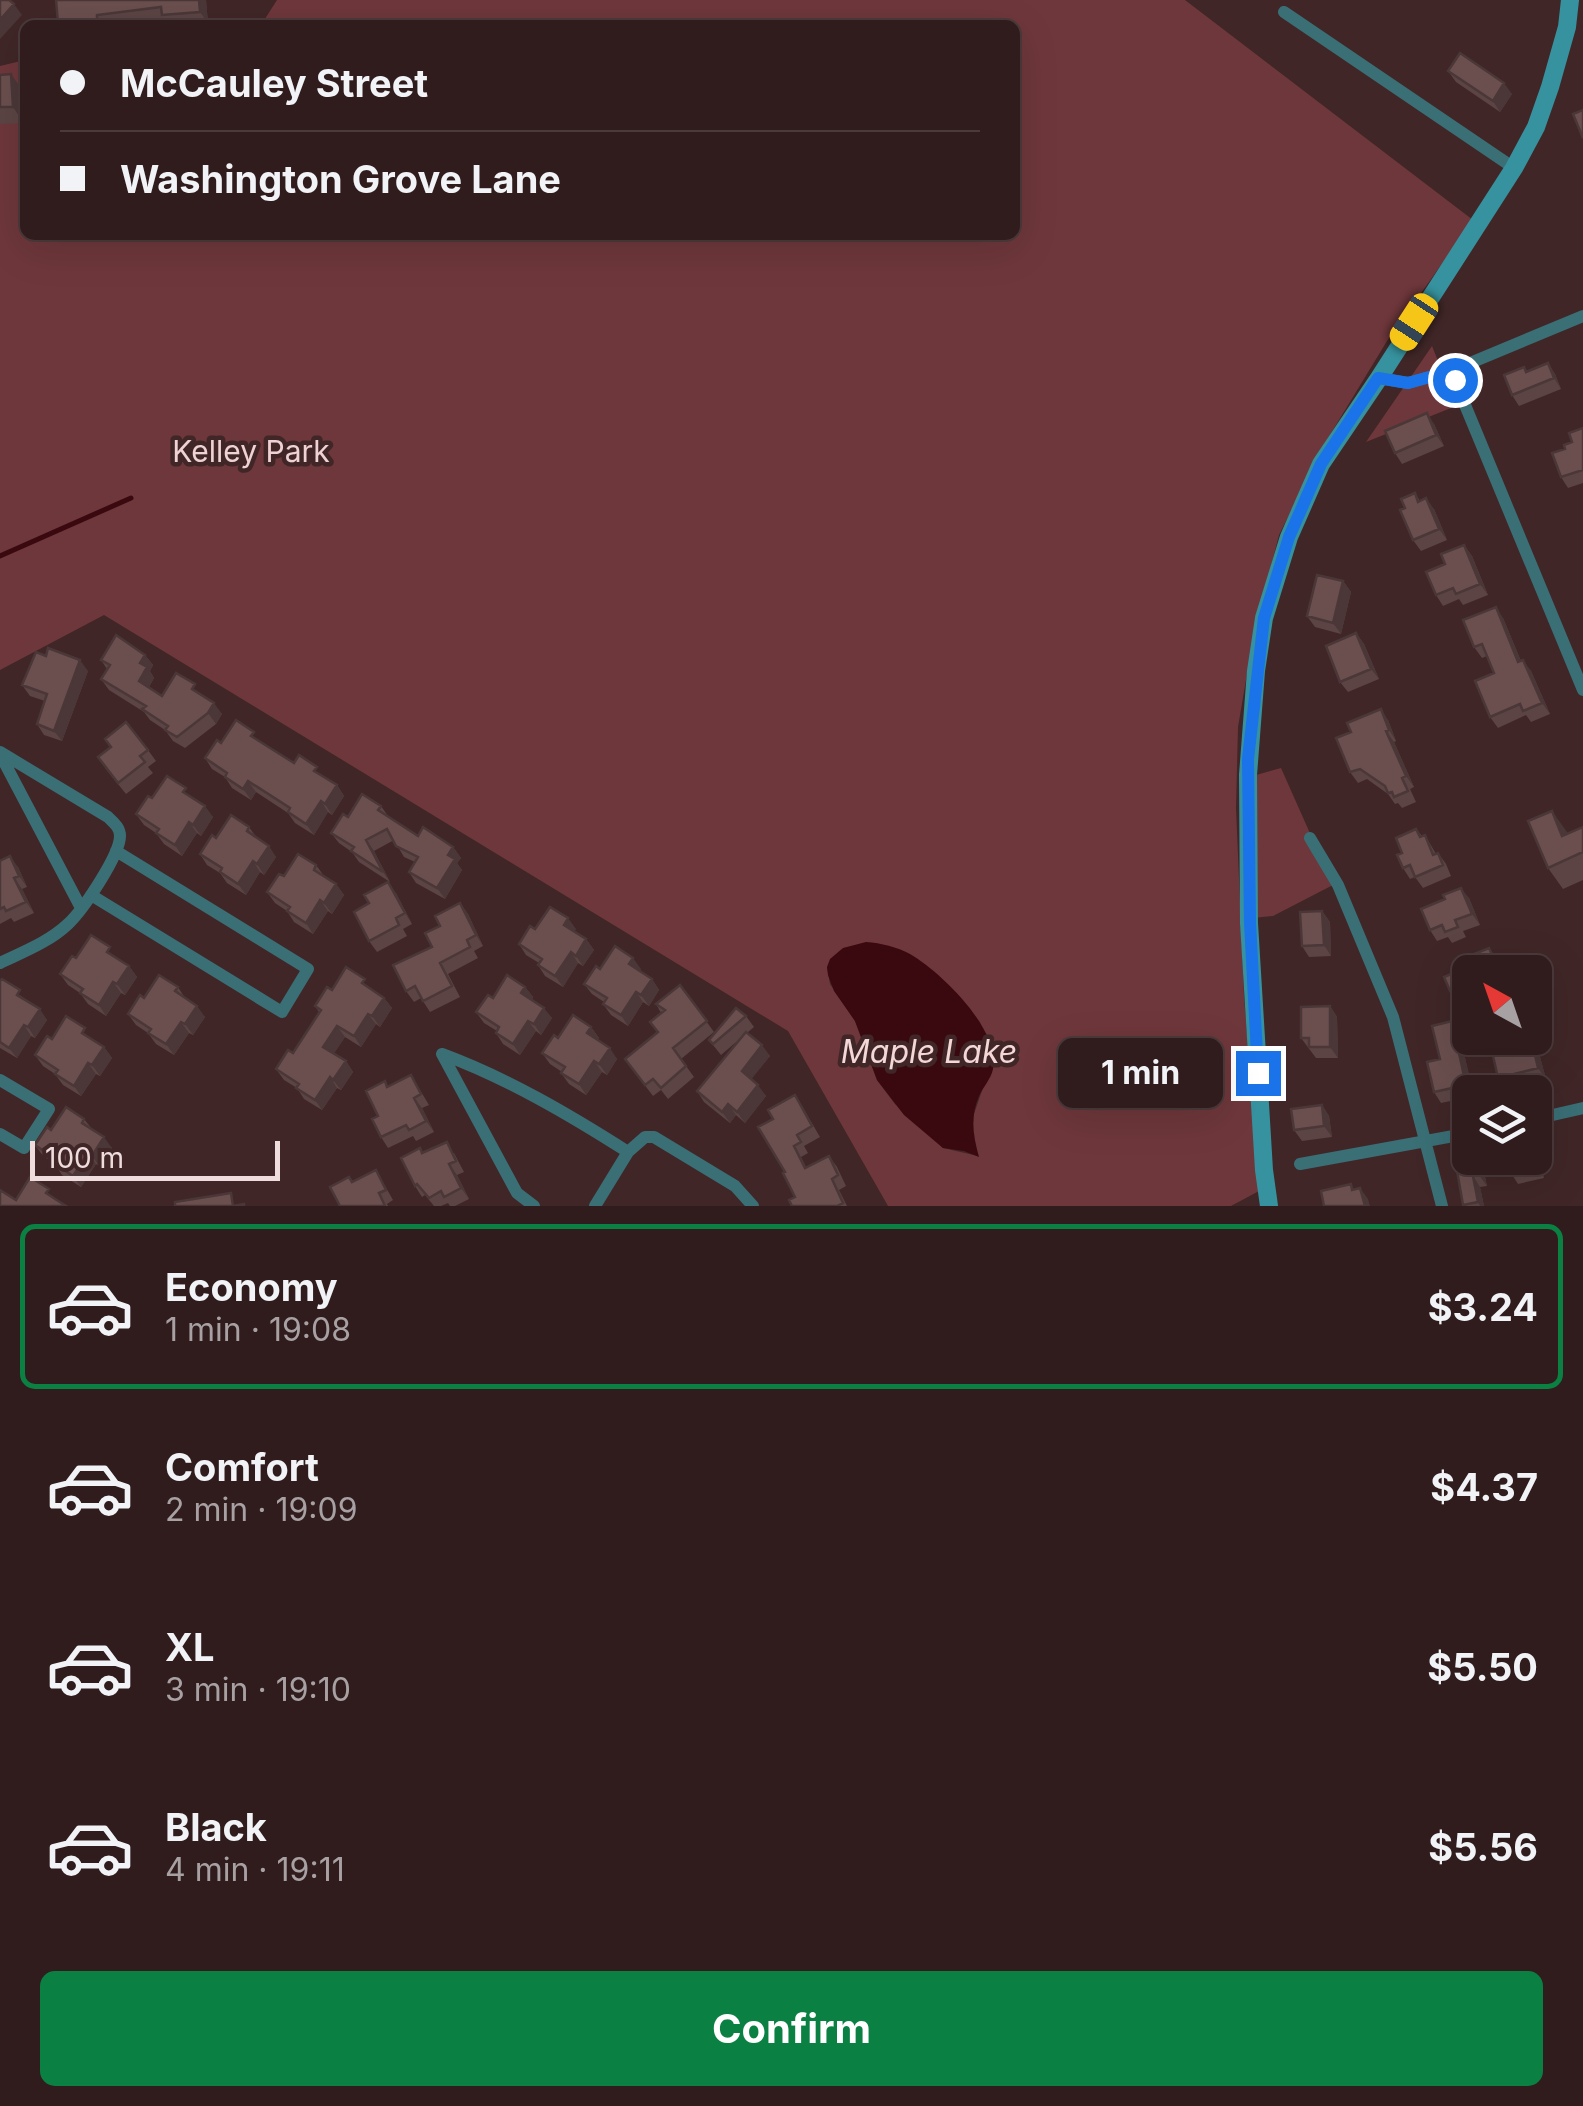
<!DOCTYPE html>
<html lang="en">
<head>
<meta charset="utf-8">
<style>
	body { margin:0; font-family:Inter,sans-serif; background:#3c292a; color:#f1f3f6; height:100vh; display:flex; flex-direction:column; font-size:38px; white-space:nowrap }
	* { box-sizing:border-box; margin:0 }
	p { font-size:32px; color:#a8a1a4 }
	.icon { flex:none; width:55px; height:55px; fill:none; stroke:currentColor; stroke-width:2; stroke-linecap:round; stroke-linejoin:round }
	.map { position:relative; height:1206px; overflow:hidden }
	.side { display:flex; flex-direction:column; background:#301c1d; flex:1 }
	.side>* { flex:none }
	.guide { position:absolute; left:20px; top:20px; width:1000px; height:220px; border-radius:15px; box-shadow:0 10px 40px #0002,0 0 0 2px #4b3a3b; display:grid; align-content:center; height:220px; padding:0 40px; background:#301c1d }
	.needle { width:65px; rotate:320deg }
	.controls { position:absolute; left:1452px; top:955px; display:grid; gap:20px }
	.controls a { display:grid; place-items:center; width:100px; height:100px; border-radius:15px; background:#301c1d; box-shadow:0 10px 40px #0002,0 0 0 2px #4b3a3b; font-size:50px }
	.scale { position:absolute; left:30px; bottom:25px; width:250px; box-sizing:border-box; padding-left:10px; border:5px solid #efdddd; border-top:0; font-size:28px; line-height:35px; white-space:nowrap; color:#efdddd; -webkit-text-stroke:8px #402627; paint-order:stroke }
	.end { position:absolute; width:45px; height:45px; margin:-22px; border:12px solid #1a73e8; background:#fff; box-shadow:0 0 0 5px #fff }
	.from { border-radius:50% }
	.bubble { position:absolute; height:70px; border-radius:15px; background:#301c1d; box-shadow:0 10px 40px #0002,0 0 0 2px #4b3a3b; font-size:32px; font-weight:700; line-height:70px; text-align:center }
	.car { position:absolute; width:30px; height:60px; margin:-30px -15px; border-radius:12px; box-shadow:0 0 8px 2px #0007; background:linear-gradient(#f5c518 24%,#345 0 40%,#f5c518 0 76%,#345 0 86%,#f5c518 0) }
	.guide b { display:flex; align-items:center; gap:35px; height:95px; font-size:38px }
	.guide b+b { border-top:2px solid #4b3a3b }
	.guide i { width:25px; height:25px; background:#f1f3f6 }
	ul { padding:18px 0 0; list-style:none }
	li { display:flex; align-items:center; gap:30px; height:165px; margin:0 20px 15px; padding:0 20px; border:5px solid transparent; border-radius:15px }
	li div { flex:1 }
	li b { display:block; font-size:38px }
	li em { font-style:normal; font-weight:700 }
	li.on { border-color:#0b8043 }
	li>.icon { width:90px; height:90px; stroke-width:1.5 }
	.button { display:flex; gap:20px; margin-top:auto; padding:20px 40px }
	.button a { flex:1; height:115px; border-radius:15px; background:#0b8043; color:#fff; font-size:40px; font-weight:700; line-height:115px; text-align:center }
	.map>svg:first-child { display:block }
</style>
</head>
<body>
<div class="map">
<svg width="1583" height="1206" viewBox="0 0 1583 1206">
	<rect width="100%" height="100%" fill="#402627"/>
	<path fill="#6e373b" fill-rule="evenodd" d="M277 0H1185L1473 220 1387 341 1325 443 1279 535 1254 633 1238 727 1236 808 1244 996 1259 1191 1231 1206H888L788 1031 104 615 0 670V66L25 60V235H1015V25H261ZM827 967 979 1021 989 1042 993 1058 974 1114 972 1133 978 1156 943 1148 895 1104 877 1080 855 1021 830 984Z
		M1432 346 1456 406 1366 442Z
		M1281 768 1333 885 1273 916 1253 918 1249 777Z"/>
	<path fill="#3a0910" d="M866 942C881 943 897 947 910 954 941 972 1001 1030 993 1069 991 1079 983 1087 979 1096 970 1117 973 1135 979 1157L964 1151 943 1148 904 1115 877 1080 855 1021 834 991 828 975 827 967 830 959 843 948Z"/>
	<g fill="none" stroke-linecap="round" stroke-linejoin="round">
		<path stroke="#3a0910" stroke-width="5" d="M0 556 131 498"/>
		<path stroke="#3a6f76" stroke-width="12" d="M1284 12 1514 168
			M1451 371 1583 690
			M1379 378 1408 383 1451 371 1583 316
			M0 752 108 817C113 822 120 827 120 836 120 855 83 910 68 924 49 942 23 952 0 963
			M1 756 81 908
			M1310 838 1338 885 1393 1017 1442 1206
			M91 895 282 1012 308 969 116 851
			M442 1054C507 1078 570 1115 628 1152
			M442 1054 517 1193 534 1206
			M0 1080 49 1109 24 1148 0 1134
			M1535 1119 1583 1108
			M1300 1164 1470 1133
			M595 1206 628 1152 645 1137H654L735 1186 753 1206"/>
		<path stroke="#36929e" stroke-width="18" d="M1269 1206 1264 1170 1249 923 1248 775 1256 671 1264 618 1289 537 1321 464 1379 378 1514 168 1536 127 1550 87 1567 27 1570 0"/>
	</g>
	<path fill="#5c4444" d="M56 0H206L208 23 168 25 164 18 112 25H60Z
		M1448 71 1512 94 1500 112 1456 82Z
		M0 75 23 91 24 123 0 124Z
		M1548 363 1555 374 1561 389 1519 406 1512 395 1524 368 1527 371Z
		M1434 424 1444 446 1402 464 1395 453Z
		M1583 428V483L1568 488 1561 477 1565 449Z
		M1415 493 1420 501 1434 509 1447 540 1421 551 1413 540 1405 508Z
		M1464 545 1472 556 1488 595 1463 605 1459 599 1443 606 1436 595 1445 564Z
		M1343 581 1351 592 1341 634 1315 627 1307 616Z
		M1503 618 1521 661 1531 671 1550 714 1531 722 1526 715 1498 728 1490 717 1494 673 1487 656 1482 658 1474 647Z
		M1356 633 1364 644 1379 679 1348 692 1340 682Z
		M145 655 153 665 150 671 154 678 149 687 162 696 202 695 222 714 216 724 185 748 173 741 165 730 150 720 144 712 109 690 101 679 107 669 101 660Z
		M88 671 62 741 44 735 37 724 45 701 30 696 22 685Z
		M1388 720 1396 741 1394 742 1414 787 1410 789 1416 802 1402 808 1398 803 1395 804 1388 794 1367 779 1358 783 1350 772Z
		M105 739 148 750 156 761 148 767 153 773 126 794 105 768 111 748Z
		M221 743H262L294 763 337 785 344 796 332 815 328 812 314 835 295 823 288 813 256 792 251 800 232 788 225 777 212 769 205 758Z
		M152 798 193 799 213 817 201 836 197 833 182 856 164 844 156 833 144 825 136 814Z
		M381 806 388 816 418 836 453 847 461 858 457 863 462 870 445 899 416 883 409 872 415 862 404 857 394 840 374 851 390 882 359 862 352 852 339 843 331 833 348 817Z
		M249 827 257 838 276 857 264 875 260 872 246 895 227 883 220 873 207 865 200 854 216 838Z
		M1583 827V880L1563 889 1548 868 1567 834Z
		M1416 829 1422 836 1425 835 1436 854 1438 853 1446 864 1451 876 1423 888 1415 877 1410 879 1403 868 1402 853Z
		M0 861 18 867 27 887 22 889 34 913 14 922 11 918 0 924Z
		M316 865 324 876 336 884 344 895 332 914 328 911 313 934 294 922 287 911 275 903 267 892 284 876Z
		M396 893 412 924 403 929 407 936 377 952 369 941Z
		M1469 898 1480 925 1463 931 1466 937 1452 943 1448 937 1437 941 1430 930Z
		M460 903 468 914 483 946 474 951 478 958 448 974 460 997 430 1012 421 998 414 1002 406 991 432 947 440 926Z
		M1322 911 1330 922 1331 956 1309 957 1302 946Z
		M535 929H576L574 931 586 939 594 950 583 966 578 963 563 987 545 976 538 965 539 963 526 955 519 944Z
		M1489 948 1496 958 1503 972H1470V1003L1467 1004 1464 999 1458 1001 1450 991 1444 977 1473 965 1469 956Z
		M76 958 129 966 137 977 125 995 121 993 106 1016 88 1004 80 993 68 985 60 974Z
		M600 969H641L639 971 652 979 659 990 649 1006 643 1002 628 1026 611 1015 603 1004 604 1002 592 994 584 984Z
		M0 981 28 1001 47 1020 35 1038 31 1036 17 1058 0 1048Z
		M680 985 714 1032 681 1059 694 1077 668 1099 661 1090 653 1096 625 1059 658 1032 650 1022 661 1013 656 1004Z
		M178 987 185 998 205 1017 193 1035 189 1033 174 1055 156 1044 148 1033 136 1025 128 1014 144 998Z
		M525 987 533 997 532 1000 552 1018 541 1035 536 1031 520 1055 503 1044 496 1033 497 1031 484 1023 476 1012 493 998Z
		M332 990H372L384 998 392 1008 380 1027 376 1024 361 1047 345 1037 334 1053 346 1061 353 1072 341 1090 337 1088 322 1110 304 1099 297 1088 284 1080 276 1069 293 1053 319 1012 315 1006Z
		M1330 1006 1337 1017 1338 1058H1316L1301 1038Z
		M746 1016 754 1027 747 1033 770 1056 751 1079 766 1096 745 1123 736 1115 730 1123 704 1102 697 1091 741 1038 721 1055 709 1040Z
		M591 1027 599 1038 597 1040 617 1059 607 1075 602 1072 586 1095 569 1084 561 1073 562 1072 550 1064 542 1053 558 1038Z
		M1459 1032 1473 1092H1470V1097L1441 1103 1434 1092 1440 1059Z
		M52 1039H92L104 1047 112 1058 100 1076 96 1074 81 1096 63 1085 55 1074 43 1066 35 1055Z
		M1540 1057 1546 1079 1505 1089 1498 1078Z
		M411 1075 429 1105 422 1108 434 1132 416 1141 413 1136 388 1148 381 1137 378 1116 385 1081 388 1086Z
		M1322 1105 1329 1116 1332 1137 1302 1141 1294 1130Z
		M802 1106 820 1137 804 1146 808 1153 801 1157 806 1167 829 1156 837 1167 846 1186 839 1190 847 1206H792L795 1197 785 1172 773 1119Z
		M84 1119 92 1129 112 1148 100 1167 96 1164 81 1187 62 1175 55 1164 43 1156 35 1145 51 1130Z
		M420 1148 423 1153H454L464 1172 457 1175 469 1199 455 1206H450L448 1203 441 1206H434L425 1195 422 1197 415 1186Z
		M1541 1159 1544 1178 1518 1184 1511 1173Z
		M1456 1165 1484 1172 1487 1186 1480 1187 1484 1206H1464Z
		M376 1170 393 1200 387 1204 388 1206H340L353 1182Z"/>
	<path fill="#4b3737" d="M199 0H206L208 23 200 12Z
		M14 4 22 15 0 39V20Z
		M11 74 23 91 24 123 13 107Z
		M1504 83 1512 94 1500 112 1493 101Z
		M1548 363 1555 374 1561 389 1554 378Z
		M1427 413 1434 424 1444 446 1436 435Z
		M1426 498 1434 509 1447 540 1439 529Z
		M1464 545 1472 556 1488 595 1480 584Z
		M1343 581 1351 592 1341 634 1333 623Z
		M1496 607 1503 618 1526 673 1518 662Z
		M1356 633 1364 644 1379 679 1371 669Z
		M145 655 153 665 150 671 154 678 146 692 139 681 140 663Z
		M80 660 88 671 62 741 54 731Z
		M1523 660 1531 671 1550 714 1542 703Z
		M214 703 222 714 216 724 208 713Z
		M1381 709 1388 720 1396 741 1389 730Z
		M1386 731 1394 742 1414 787 1406 776Z
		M248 781 256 792 251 800 243 789Z
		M337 785 344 796 332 815 325 804Z
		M321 801 328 812 314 835 306 824Z
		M205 806 213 817 201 836 193 825Z
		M1552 811 1567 832 1577 857 1562 836Z
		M189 822 197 833 182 856 175 845Z
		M366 840 374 851 390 882 383 872Z
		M269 846 276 857 264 875 257 864Z
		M453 847 461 858 457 863 462 870 445 899 437 888 448 855Z
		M10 856 18 867 27 887 19 876Z
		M253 861 260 872 246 895 238 884Z
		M14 878 22 889 34 913 26 902Z
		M388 882 396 893 412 924 405 913Z
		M336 884 344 895 332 914 324 903Z
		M1461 888 1469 898 1480 925 1472 914Z
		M320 900 328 911 313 934 306 923Z
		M460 903 468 914 483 946 476 935Z
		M1322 911 1330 922 1331 956 1324 945Z
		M568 918 576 929 571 935 564 925Z
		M586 939 594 950 583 966 576 956Z
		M1489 948 1496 958 1503 972H1500Z
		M571 952 578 963 563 987 555 976Z
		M633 958 641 969 637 975 629 964Z
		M129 966 137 977 125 995 117 984Z
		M652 979 659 990 649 1006 641 995Z
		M113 982 121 993 106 1016 99 1005Z
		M525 987 533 997 529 1004 521 993Z
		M636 992 643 1002 628 1026 621 1015Z
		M384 998 392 1008 380 1027 372 1016Z
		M197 1006 205 1017 193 1035 185 1024Z
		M1330 1006 1337 1017 1338 1058 1330 1047Z
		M544 1008 552 1018 541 1035 534 1024Z
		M40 1009 47 1020 35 1038 28 1027Z
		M368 1014 376 1024 361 1047 354 1036Z
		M528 1021 536 1031 520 1055 513 1044Z
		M1452 1021 1459 1032 1473 1092 1466 1085Z
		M181 1022 189 1033 174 1055 166 1044Z
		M24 1025 31 1036 17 1058 9 1048Z
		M337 1026 345 1037 331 1058 323 1047Z
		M591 1027 599 1038 595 1044 587 1033Z
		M762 1045 770 1056 749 1082 742 1071Z
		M1533 1046 1540 1057 1546 1079 1538 1068Z
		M104 1047 112 1058 100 1076 92 1065Z
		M610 1048 617 1059 607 1075 599 1064Z
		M346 1061 353 1072 341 1090 333 1080Z
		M594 1061 602 1072 586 1095 579 1084Z
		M88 1063 96 1074 81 1096 74 1086Z
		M330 1077 337 1088 322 1110 315 1100Z
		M758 1085 766 1096 745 1123 737 1112Z
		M414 1098 422 1108 434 1132 426 1121Z
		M728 1104 736 1115 730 1123 722 1112Z
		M1322 1105 1329 1116 1332 1137 1324 1126Z
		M104 1137 112 1148 100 1167 92 1156Z
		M1535 1151 1541 1159 1544 1178 1537 1167Z
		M88 1153 96 1164 81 1187 73 1176Z
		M1477 1161 1484 1172 1487 1186 1479 1175Z
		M449 1164 457 1175 469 1199 461 1188Z
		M1473 1176 1480 1187 1484 1206H1480L1478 1202Z
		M1360 1188 1368 1199 1370 1206H1365Z"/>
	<path fill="#6b4f4f" stroke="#4b3737" stroke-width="2.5" d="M0 0H9L14 4 0 20Z
		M56 0H199L200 12 162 15 161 7 97 15V20L58 23Z
		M1460 53 1504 83 1493 101 1448 71Z
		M11 74 13 107H0V75Z
		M1583 110V138L1573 114Z
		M1548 363 1554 378 1512 395 1504 375 1524 367 1526 372Z
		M1427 413 1436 435 1395 453 1385 431Z
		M1583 428V470L1561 477 1552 453 1565 449 1564 445 1572 442 1569 433Z
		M1415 493 1418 502 1426 498 1439 529 1413 540 1400 510 1405 508 1401 499Z
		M1464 545 1480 584 1456 594 1453 588 1436 595 1426 572 1445 564 1441 554Z
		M1317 575 1343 581 1333 623 1307 616Z
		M1496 607 1518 662 1523 660 1542 703 1523 711 1520 704 1490 717 1475 681 1494 673 1482 644 1474 647 1463 620Z
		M1356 633 1371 669 1340 682 1326 646Z
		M116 635 145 655 140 663 147 667 139 681 162 696 176 673 195 684 192 689 214 703 208 713 177 737 165 730 168 726 142 709 146 706 101 679 110 665 101 660Z
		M48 648 80 660 54 731 37 724 47 694 22 685 36 652 46 656Z
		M1381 709 1389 730 1386 731 1406 776 1402 778 1408 791 1394 797 1392 792 1388 793 1385 786 1360 769 1350 772 1336 738 1351 732 1347 723Z
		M236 720 254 732 251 736 294 763 299 755 317 767 314 771 337 785 325 804 321 801 306 824 288 812 290 808 248 781 243 789 225 777 227 773 205 758 217 740 221 743Z
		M126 722 148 750 140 756 145 762 118 783 98 757 111 747 105 739Z
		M167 776 186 788 183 792 205 806 193 825 189 822 175 845 156 833 159 829 136 814 148 796 152 798Z
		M362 794 381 806 378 810 418 836 423 827 453 847 448 855 455 859 437 888 409 872 418 857 396 846 387 829 366 840 383 872 351 851 354 847 331 833 343 814 348 817Z
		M1552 811 1562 836 1583 827V852L1548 868 1528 821Z
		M231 815 249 827 247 831 269 846 257 864 253 861 238 884 220 872 222 868 200 854 212 835 216 838Z
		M1416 829 1420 837 1425 835 1433 855 1438 853 1443 865 1415 877 1410 865 1403 868 1397 855 1402 853 1396 838Z
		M298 854 316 865 314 870 336 884 324 903 320 900 306 923 287 911 290 907 267 892 279 874 284 876Z
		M10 856 19 876 14 878 26 902 6 911 4 907 0 909V861Z
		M388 882 405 913 396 918 399 925 369 941 354 912 369 903 364 895Z
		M1461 888 1472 914 1455 920 1458 927 1445 932 1442 925 1430 930 1421 909 1445 899 1443 895Z
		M460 903 476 935 467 940 470 947 440 963 452 986 423 1001 415 986 406 991 393 965 432 947 425 933 440 926 435 916Z
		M550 907 568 918 564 925 586 939 576 956 571 952 555 976 538 965 542 959 519 944 530 926 535 929Z
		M1322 911 1324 945 1302 946 1300 912Z
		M91 935 110 947 107 952 129 966 117 984 113 982 99 1005 80 993 83 989 60 974 72 956 76 958Z
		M615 946 633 958 629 964 652 979 641 995 636 992 621 1015 603 1004 607 998 584 984 596 966 600 969Z
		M1489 948 1500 972H1470V988L1460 993 1457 987 1450 991 1444 977 1473 965 1469 956Z
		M346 967 365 979 362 983 384 998 372 1016 368 1014 354 1036 337 1026 323 1047 346 1061 333 1080 330 1077 315 1100 296 1088 299 1084 276 1069 288 1050 293 1053 321 1010 315 1006 327 987 332 990Z
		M159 975 178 987 175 991 197 1006 185 1024 181 1022 166 1044 148 1033 151 1029 128 1014 140 995 144 998Z
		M507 975 525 987 521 993 544 1008 534 1024 528 1021 513 1044 496 1033 499 1027 476 1012 488 995 493 998Z
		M2 979 20 990 17 995 40 1009 28 1027 24 1025 9 1048 0 1042V981Z
		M680 985 707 1021 673 1048 686 1066 661 1088 653 1079 645 1085 625 1059 658 1032 650 1022 665 1010 656 1004Z
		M1330 1006V1047H1309V1038H1301V1007Z
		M736 1008 746 1016 713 1044 709 1040Z
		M573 1015 591 1027 587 1033 610 1048 599 1064 594 1061 579 1084 561 1073 565 1067 542 1053 554 1035 558 1038Z
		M66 1016 85 1028 82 1033 104 1047 92 1065 88 1063 74 1086 55 1074 58 1070 35 1055 47 1036 52 1039Z
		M1452 1021 1466 1085 1434 1092 1427 1062 1440 1059 1432 1026Z
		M746 1032 762 1045 742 1071 758 1085 737 1112 728 1104 722 1112 697 1091Z
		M1533 1046 1538 1068 1498 1078 1493 1056Z
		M411 1075 421 1094 414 1098 426 1121 409 1130 406 1125 381 1137 372 1119 378 1116 366 1091 385 1081 387 1087Z
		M795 1095 812 1126 797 1135 801 1142 794 1146 805 1168 829 1156 838 1175 832 1179 843 1203 837 1206H792L789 1200 795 1197 783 1173 785 1172 758 1127 773 1119 768 1110Z
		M1322 1105 1324 1126 1294 1130 1291 1109Z
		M66 1107 84 1119 82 1123 104 1137 92 1156 88 1153 73 1176 55 1164 57 1160 35 1145 47 1127 51 1130Z
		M447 1142 456 1161 449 1164 461 1188 444 1197 441 1191 429 1198 417 1184 415 1186 401 1158 420 1148 422 1153Z
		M1507 1158H1535L1537 1167 1511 1173Z
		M1477 1161 1479 1175 1473 1176 1478 1202 1463 1205 1456 1165Z
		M376 1170 386 1190 379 1193 385 1206H340L330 1187 349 1177 352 1182Z
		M30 1177 49 1189 46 1193 66 1206H0V1190L16 1200Z
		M1351 1184 1352 1190 1360 1188 1365 1206H1324L1321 1191Z
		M231 1193 233 1206 244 1204V1206H175V1202Z"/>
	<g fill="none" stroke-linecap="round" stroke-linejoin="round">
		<path stroke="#1a73e8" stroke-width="12" d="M1258 1073 1250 923 1248 759 1264 618 1289 537 1321 464 1378 378 1408 383 1451 371 1455 380"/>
	</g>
	<g text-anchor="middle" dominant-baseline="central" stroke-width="9" stroke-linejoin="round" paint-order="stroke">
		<g font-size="30" fill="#efd2d3" stroke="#402627">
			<text x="251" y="451">Kelley Park</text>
		</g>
		<g font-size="32" font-style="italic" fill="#f4d8d8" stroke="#402627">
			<text x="929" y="1051">Maple Lake</text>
		</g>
	</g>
</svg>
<div class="controls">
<a><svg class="needle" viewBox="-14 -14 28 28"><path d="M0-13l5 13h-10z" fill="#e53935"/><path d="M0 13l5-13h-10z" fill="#a8a1a4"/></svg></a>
<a><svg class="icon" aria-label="layers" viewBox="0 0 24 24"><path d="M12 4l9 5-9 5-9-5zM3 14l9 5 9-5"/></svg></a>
</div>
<div class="scale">100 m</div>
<i class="end from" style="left:1455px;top:380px"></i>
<i class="end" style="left:1258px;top:1073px"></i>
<div class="bubble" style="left:1058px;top:1038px;width:165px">1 min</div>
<i class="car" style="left:1414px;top:322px;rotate:213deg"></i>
<div class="guide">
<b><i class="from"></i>McCauley Street</b>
<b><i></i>Washington Grove Lane</b>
</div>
</div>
<section class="side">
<ul>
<li class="on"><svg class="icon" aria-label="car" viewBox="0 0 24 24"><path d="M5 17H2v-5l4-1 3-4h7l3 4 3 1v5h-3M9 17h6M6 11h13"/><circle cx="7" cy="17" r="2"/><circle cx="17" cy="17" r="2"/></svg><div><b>Economy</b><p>1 min · 19:08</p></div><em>$3.24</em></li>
<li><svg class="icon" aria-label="car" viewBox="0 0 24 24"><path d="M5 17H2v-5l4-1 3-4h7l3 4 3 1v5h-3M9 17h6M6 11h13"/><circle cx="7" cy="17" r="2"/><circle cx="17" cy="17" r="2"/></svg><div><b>Comfort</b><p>2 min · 19:09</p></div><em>$4.37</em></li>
<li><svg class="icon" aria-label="car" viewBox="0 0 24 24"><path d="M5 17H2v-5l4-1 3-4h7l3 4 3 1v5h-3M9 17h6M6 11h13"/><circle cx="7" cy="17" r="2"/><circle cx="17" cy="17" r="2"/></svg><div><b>XL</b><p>3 min · 19:10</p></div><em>$5.50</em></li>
<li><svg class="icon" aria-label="car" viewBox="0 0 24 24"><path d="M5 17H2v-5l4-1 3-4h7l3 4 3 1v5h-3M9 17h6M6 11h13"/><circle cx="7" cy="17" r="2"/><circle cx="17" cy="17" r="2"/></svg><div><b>Black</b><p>4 min · 19:11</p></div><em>$5.56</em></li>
</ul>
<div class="button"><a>Confirm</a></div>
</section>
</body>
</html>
